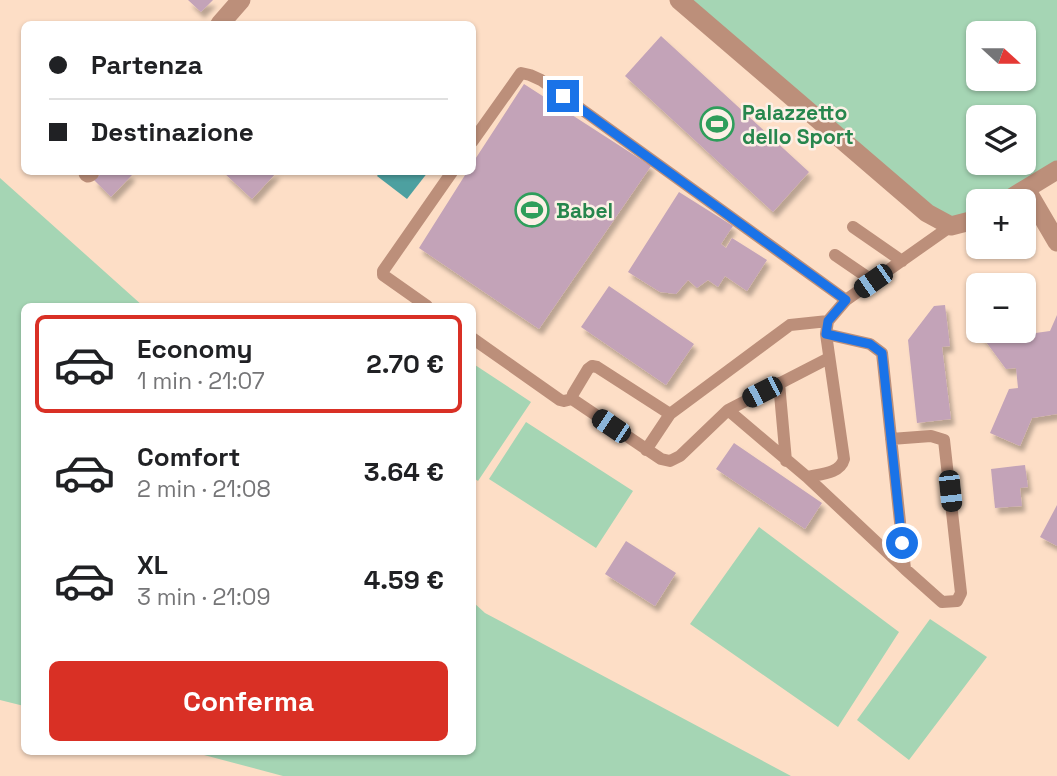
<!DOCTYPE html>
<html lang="it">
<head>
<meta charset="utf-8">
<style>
	body { margin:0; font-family:"Space Grotesk",sans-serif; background:#f6f6f6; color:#202124; height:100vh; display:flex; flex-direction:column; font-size:26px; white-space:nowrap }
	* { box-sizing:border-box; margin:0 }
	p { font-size:23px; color:#757577 }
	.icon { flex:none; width:38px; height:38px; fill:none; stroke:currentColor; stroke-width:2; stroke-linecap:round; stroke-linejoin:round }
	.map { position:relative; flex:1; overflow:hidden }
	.details { position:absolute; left:21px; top:303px; width:455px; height:452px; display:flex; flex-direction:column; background:#fff; border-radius:10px; box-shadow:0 2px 5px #0004 }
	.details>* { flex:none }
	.guide { position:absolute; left:21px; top:21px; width:455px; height:154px; border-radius:10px; box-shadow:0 2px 5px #0004; display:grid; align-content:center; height:154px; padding:0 28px; background:#fff }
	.needle { width:46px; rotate:111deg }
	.tools { position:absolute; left:966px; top:21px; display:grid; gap:14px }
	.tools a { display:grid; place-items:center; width:70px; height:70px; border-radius:10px; background:#fff; box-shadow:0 2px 5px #0004; font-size:35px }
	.end { position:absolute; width:32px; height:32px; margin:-16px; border:9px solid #1a73e8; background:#fff; box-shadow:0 0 0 4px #fff }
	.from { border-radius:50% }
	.car { position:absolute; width:21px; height:42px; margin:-21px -10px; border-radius:9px; box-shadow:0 0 5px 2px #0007; background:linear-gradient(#222 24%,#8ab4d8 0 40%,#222 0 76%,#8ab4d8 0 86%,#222 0) }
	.guide b { display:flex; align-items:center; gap:24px; height:66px; font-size:26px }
	.guide b+b { border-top:2px solid #e0e0e0 }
	.guide i { width:18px; height:18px; background:#202124 }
	ul { padding:12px 0 0; list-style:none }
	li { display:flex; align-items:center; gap:21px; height:98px; margin:0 14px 10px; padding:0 14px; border:4px solid transparent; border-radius:10px }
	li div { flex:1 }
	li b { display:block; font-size:26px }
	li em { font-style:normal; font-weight:800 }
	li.on { border-color:#d93025 }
	li>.icon { width:63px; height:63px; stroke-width:1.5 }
	.cta { display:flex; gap:14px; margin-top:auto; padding:14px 28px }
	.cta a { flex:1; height:80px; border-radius:10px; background:#d93025; color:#fff; font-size:28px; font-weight:800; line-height:80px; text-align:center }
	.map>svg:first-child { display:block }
</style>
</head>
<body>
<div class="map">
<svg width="1057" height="776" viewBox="0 0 1057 776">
	<defs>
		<filter id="shadow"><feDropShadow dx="3.5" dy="6" stdDeviation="2" flood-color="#0004"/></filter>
	</defs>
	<rect width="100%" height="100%" fill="#fddec6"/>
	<path fill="#a5d5b4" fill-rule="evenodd" d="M679 0H1057V170L1006 201H978V219L951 226ZM978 33H1024V79H978ZM978 117H1024V163H978Z
		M0 178 143 306H24V706L0 700Z
		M472 363 531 402 478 481 472 477Z
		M526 422 633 491 596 548 489 479Z
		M759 527 899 632 838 727 690 624Z
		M473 602 485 613 791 776H283L189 751H472Z
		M930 619 987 657 909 760 857 720Z"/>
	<path fill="#4da0a0" d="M380 172H428L407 199 377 176Z"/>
	<path fill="#c3a3b8" filter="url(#shadow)" d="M188 0H213L201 12Z
		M661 36 809 172 773 212 625 76Z
		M524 84 651 166 539 329 419 248 467 172H472V164Z
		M103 172H129L132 175 111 197 94 180Z
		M223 172H277L252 199Z
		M679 192 733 226 721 244 726 248 732 238 767 260 747 291 725 276 718 287 708 280 697 288 688 280 676 294 660 292 628 272Z
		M609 286 694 344 666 385 581 327Z
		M945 305 950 346 942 347 951 419 917 423 908 340 934 306Z
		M1057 315V414L1032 418 1020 446 990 433 1009 389 1018 388 1016 368 1006 369 978 331H1018L1021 335 1050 331Z
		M734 443 822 503 805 529 716 469Z
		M1025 465 1028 487 1020 488 1022 506 995 508 991 469Z
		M1057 505V546L1040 537Z
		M626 541 676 573 655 606 605 574Z"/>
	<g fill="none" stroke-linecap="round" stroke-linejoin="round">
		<path stroke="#bc8f7a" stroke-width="12" d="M472 142 521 73 530 75 541 80 846 300
			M853 227 902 261
			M835 255 873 281
			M427 306 383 275V271L452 172
			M828 321 790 325 670 414 597 367 592 366 588 369 573 394 572 399 661 459 670 461 680 456 728 410 807 477C820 474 840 474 844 459L826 334 828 321 846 300 951 226
			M826 334 870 344 882 353 905 569
			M472 338 560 400 564 401 572 399
			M779 383 786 461
			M728 410 829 358
			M646 450 670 414
			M807 477 905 569 942 602 957 601 961 593 944 440 931 436 891 439"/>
		<path stroke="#bc8f7a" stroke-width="19" d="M679 0 927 213 951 226 978 219
			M220 24 241 0
			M88 173 90 172
			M1026 189 1057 242
			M1006 201 1057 170"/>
	</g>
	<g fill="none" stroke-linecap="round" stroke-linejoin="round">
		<path stroke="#1a73e8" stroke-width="9" d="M563 96 846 300 828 321 826 334 870 344 882 353 902 543"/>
	</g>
	<defs>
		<symbol id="stadium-ring" viewBox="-11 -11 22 22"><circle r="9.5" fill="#fcf0e6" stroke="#2e9e5b" stroke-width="1.5"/><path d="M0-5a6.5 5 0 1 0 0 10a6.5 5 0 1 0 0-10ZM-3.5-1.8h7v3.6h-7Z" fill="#2e9e5b"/></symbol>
	</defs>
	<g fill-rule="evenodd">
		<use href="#stadium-ring" x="698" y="105" width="38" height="38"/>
		<use href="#stadium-ring" x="513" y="191" width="38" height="38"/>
	</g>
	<g text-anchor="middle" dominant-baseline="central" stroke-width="5" stroke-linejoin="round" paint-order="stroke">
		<g font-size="21" font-weight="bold" fill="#27864d" stroke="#fcf0e6" text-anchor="start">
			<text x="742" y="112">Palazzetto<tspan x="742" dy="24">dello Sport</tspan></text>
			<text x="556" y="210">Babel</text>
		</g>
	</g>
</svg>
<div class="tools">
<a><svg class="needle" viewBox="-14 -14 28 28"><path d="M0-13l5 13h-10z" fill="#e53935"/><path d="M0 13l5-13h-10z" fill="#757577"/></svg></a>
<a><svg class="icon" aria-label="layers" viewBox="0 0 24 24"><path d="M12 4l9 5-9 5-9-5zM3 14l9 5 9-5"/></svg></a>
<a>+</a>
<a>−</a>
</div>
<i class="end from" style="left:902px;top:543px"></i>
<i class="end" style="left:563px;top:96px"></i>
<i class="car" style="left:873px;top:281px;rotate:235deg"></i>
<i class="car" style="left:762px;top:392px;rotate:243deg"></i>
<i class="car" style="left:611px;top:426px;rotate:304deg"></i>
<i class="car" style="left:950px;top:491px;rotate:174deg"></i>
<div class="guide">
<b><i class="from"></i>Partenza</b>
<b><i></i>Destinazione</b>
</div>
<section class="details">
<ul>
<li class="on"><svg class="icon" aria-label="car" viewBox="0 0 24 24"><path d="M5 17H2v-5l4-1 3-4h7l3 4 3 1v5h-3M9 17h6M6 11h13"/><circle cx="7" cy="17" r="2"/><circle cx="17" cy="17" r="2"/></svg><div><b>Economy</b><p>1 min · 21:07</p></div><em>2.70 €</em></li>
<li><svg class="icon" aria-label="car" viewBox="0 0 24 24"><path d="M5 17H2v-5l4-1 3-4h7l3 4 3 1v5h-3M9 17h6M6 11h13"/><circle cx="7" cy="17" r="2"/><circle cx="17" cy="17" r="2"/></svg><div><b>Comfort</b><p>2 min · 21:08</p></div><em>3.64 €</em></li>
<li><svg class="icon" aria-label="car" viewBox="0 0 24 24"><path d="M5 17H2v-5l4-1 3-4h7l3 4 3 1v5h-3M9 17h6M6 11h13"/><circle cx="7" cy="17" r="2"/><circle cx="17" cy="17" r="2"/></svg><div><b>XL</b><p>3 min · 21:09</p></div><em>4.59 €</em></li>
</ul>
<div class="cta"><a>Conferma</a></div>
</section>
</div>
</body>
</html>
